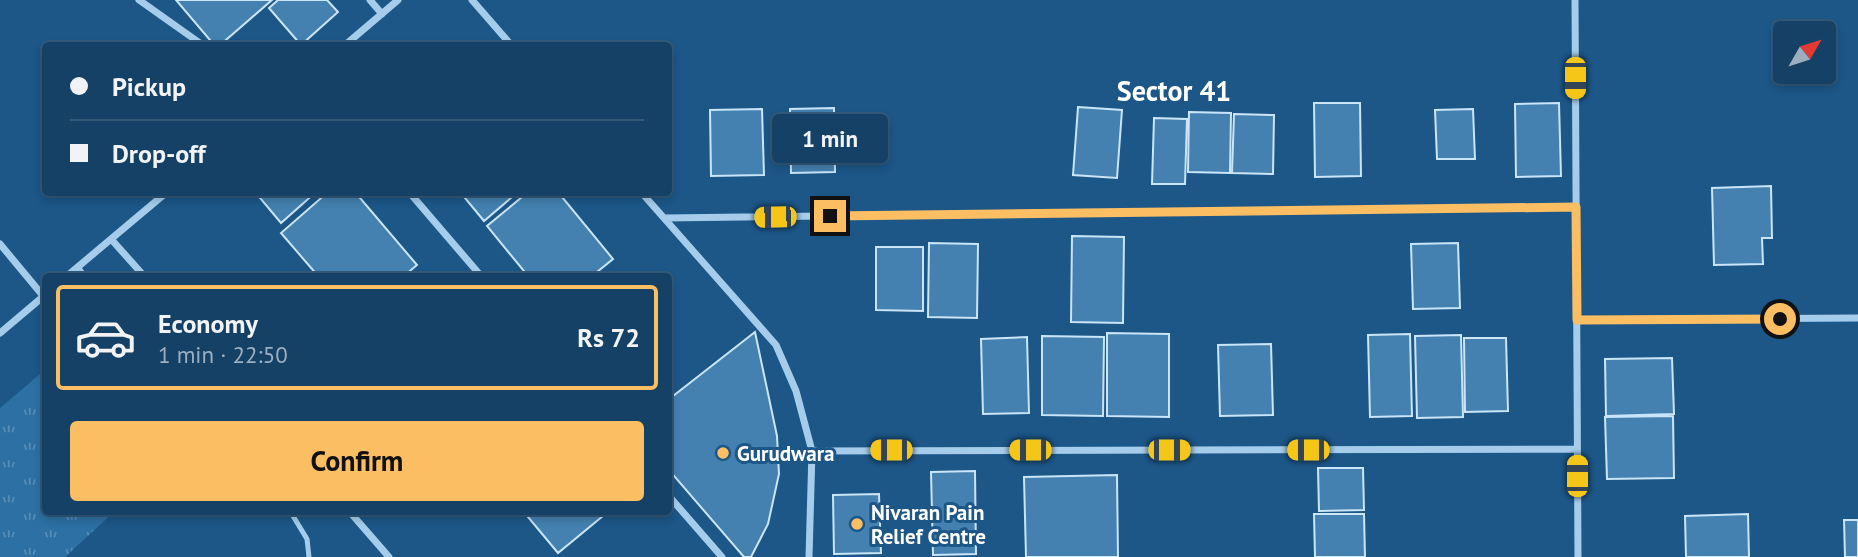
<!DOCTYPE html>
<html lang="en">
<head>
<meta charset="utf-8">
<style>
	body { margin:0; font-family:"PT Sans",sans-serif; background:#224c6f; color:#f1f3f6; height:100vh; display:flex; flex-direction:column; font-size:26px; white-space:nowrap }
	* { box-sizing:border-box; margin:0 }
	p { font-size:23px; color:#9dafbf }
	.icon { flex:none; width:38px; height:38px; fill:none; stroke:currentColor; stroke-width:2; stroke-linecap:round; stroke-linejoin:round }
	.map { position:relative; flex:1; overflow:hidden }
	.panel { position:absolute; left:42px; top:273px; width:630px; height:242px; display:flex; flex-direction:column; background:#154166; border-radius:7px; box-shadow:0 4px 10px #0003,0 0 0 2px #345a7a }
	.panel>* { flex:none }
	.banner { position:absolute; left:42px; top:42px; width:630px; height:154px; border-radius:7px; box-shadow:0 4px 10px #0003,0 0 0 2px #345a7a; display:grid; align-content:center; height:154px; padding:0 28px; background:#154166 }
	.needle { width:46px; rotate:51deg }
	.buttons { position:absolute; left:1773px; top:21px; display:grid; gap:14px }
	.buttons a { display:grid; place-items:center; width:63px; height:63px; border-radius:7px; background:#154166; box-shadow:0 4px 10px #0003,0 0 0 2px #345a7a; font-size:35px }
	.end { position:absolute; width:32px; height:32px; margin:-16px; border:9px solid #fcbe63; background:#111; box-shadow:0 0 0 4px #111 }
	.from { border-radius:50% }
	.bubble { position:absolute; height:49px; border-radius:7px; background:#154166; box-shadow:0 4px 10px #0003,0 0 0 2px #345a7a; font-size:23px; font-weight:600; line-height:49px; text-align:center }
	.car { position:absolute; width:21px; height:42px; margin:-21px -10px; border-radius:9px; box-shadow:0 0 5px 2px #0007; background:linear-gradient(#f5c518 24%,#345 0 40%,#f5c518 0 76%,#345 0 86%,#f5c518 0) }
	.banner b { display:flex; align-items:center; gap:24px; height:66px; font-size:26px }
	.banner b+b { border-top:2px solid #345a7a }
	.banner i { width:18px; height:18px; background:#f1f3f6 }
	ul { padding:12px 0 0; list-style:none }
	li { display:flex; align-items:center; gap:21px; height:105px; margin:0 14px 10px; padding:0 14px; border:4px solid transparent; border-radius:7px }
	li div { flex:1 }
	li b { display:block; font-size:26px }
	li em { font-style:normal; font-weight:600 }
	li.current { border-color:#fcbe63 }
	li>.icon { width:63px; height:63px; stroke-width:1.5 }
	.primary-button { display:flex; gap:14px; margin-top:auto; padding:14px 28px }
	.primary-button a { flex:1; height:80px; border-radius:7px; background:#fcbe63; color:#111; font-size:28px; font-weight:600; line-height:80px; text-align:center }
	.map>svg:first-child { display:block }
</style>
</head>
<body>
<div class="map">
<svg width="1858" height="557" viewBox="0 0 1858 557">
	<defs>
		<pattern id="park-tufts" width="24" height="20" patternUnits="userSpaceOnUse" patternTransform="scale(1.75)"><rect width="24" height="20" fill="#2d70a4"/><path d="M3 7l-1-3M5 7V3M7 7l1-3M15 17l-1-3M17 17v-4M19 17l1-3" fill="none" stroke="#578db6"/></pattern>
	</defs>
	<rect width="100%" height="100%" fill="#1c5788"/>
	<path fill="url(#park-tufts)" d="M45 370 46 511H115L65 557H0V408Z"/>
	<path fill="#4481b0" stroke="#cae5f8" stroke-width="2" d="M176 0H272L219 46H215Z
		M278 0H327L338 12 301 45 269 8Z
		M1314 103H1360L1361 176 1315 177Z
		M1559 103 1561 176 1516 177 1515 104Z
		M1078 107 1122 110 1117 178 1073 175Z
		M834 108 835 172 791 173 790 109Z
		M762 109 764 175 711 176 710 110Z
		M1473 109 1475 159H1437L1435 110Z
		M1189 112 1231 113 1230 173 1188 172Z
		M1234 114 1274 115 1273 174 1232 173Z
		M1154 118 1187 119 1185 184H1152Z
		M1771 186 1772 238H1762L1763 264 1714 265 1712 188Z
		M255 192H316L281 223Z
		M328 192H355L417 265 404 276H318L281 233Z
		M460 192H518L484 221Z
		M528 192H558L613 259 592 276H528L487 226Z
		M1072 236 1124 237 1123 323 1071 322Z
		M929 243 978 244 977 318 928 317Z
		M1458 243 1460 308 1413 309 1411 244Z
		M876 247H923V311L876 310Z
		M755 332 777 436 779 474 768 524 751 557H744L668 469V400Z
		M1107 333 1169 334V417L1107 416Z
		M1410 334 1412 416 1370 417 1368 335Z
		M1461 335 1463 417 1417 418 1415 336Z
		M1042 336 1104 337 1103 416 1042 415Z
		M1027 337 1029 413 983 414 981 339Z
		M1464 338H1506L1508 411 1465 412Z
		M1271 344 1273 415 1220 416 1218 345Z
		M1672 358 1674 414 1606 416 1605 359Z
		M1673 416 1674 478 1607 479 1605 417Z
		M1318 468H1363L1364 510 1319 511Z
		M975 471 976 554 933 555 931 472Z
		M1117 475 1118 557H1026L1024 477Z
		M879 494 881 553 834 554 833 495Z
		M523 511H609L558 553Z
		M1314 514H1364L1365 557H1315Z
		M1748 514 1749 557H1686L1685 516Z
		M1844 520H1858V557H1845Z"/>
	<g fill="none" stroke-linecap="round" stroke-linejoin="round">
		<path stroke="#a5cdeb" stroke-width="5" d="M78 267 85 276
			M290 511 307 539 309 557"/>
		<path stroke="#a5cdeb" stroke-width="7" d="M139 0 204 46
			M370 0 382 14
			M472 0 512 46
			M1575 0 1578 557
			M344 46 398 0
			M409 192 481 276
			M641 192 776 345 796 391 812 451 809 557
			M664 218 1576 207
			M111 239 144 276
			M0 244 44 297
			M67 276 167 192
			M1577 320 1858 318
			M0 333 45 295
			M812 451 1577 449
			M668 495 722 557
			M349 511 389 557"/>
	</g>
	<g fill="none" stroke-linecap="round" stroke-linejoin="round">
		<path stroke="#fcbe63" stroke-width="9" d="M830 216 1576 207 1577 320 1780 319"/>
	</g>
	<g fill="#fcbe63" stroke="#1c5788" stroke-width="2.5">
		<circle cx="723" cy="453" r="7"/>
		<circle cx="857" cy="524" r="7"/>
	</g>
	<g text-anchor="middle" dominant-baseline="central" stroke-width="6" stroke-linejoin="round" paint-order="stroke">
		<g font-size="21" font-weight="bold" fill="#fff" stroke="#1c5788" text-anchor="start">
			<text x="737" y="453">Gurudwara</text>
			<text x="871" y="512">Nivaran Pain<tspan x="871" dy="24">Relief Centre</tspan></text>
		</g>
		<g font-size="28" font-weight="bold" fill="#fff" stroke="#1c5788">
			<text x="1174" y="90">Sector 41</text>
		</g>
	</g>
</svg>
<div class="buttons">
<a><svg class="needle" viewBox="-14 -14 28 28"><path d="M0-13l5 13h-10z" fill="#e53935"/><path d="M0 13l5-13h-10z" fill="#9dafbf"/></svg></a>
</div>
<i class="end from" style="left:1780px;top:319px"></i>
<i class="end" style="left:830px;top:216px"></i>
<div class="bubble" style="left:772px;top:114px;width:116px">1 min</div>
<i class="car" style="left:1575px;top:78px;rotate:180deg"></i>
<i class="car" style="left:775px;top:217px;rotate:269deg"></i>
<i class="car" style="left:891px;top:450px;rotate:270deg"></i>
<i class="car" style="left:1030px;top:450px;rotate:270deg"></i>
<i class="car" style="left:1169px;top:450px;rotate:90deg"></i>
<i class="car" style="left:1308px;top:450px;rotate:270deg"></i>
<i class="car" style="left:1577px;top:476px;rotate:0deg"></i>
<div class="banner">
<b><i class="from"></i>Pickup</b>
<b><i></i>Drop-off</b>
</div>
<section class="panel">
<ul>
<li class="current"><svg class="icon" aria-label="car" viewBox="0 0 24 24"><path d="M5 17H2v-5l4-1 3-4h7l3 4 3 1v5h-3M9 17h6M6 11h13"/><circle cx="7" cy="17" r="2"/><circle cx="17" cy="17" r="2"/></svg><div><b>Economy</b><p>1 min · 22:50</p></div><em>Rs 72</em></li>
</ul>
<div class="primary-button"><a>Confirm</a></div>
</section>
</div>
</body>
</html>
